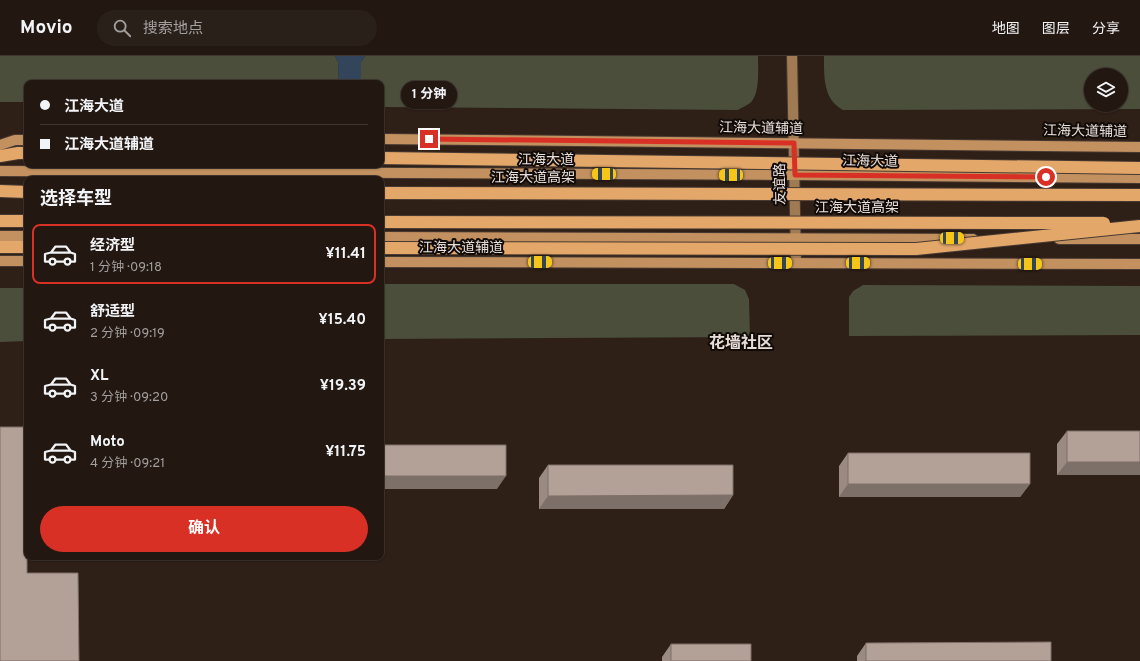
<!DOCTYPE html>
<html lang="zh">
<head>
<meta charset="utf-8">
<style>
	body { margin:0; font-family:Overpass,"Noto Sans SC",sans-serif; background:#2a201a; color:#f1f3f6; height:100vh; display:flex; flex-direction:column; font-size:15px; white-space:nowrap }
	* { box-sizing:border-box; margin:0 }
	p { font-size:13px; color:#a29f9f }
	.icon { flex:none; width:22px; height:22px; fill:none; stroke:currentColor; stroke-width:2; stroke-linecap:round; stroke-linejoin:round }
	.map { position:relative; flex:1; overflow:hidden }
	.panel { position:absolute; left:24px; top:120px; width:360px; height:384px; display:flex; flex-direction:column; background:#221711; border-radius:8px; box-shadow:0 1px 3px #0004,0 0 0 1px #3f3631 }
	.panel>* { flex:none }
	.hud { position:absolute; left:24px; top:24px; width:360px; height:88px; border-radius:8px; box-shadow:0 1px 3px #0004,0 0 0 1px #3f3631; display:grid; align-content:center; height:88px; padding:0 16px; background:#221711 }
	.tools { position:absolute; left:1084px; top:12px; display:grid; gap:8px }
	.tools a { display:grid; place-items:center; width:44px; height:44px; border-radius:50%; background:#221711; box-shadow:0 1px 3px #0004,0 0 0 1px #3f3631; font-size:20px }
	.end { position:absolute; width:18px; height:18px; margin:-9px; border:5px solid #d93025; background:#fff; box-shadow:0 0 0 2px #fff }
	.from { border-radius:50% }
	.bubble { position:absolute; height:28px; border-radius:14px; background:#221711; box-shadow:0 1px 3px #0004,0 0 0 1px #3f3631; font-size:13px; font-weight:700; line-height:28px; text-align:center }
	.car { position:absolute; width:12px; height:24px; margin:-12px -6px; border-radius:5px; box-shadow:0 0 3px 1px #0007; background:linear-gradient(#f5c518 24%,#345 0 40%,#f5c518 0 76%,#345 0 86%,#f5c518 0) }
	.hud b { display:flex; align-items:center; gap:14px; height:38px; font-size:15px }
	.hud b+b { border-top:1px solid #3f3631 }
	.hud i { width:10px; height:10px; background:#f1f3f6 }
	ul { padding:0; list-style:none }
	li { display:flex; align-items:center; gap:12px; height:60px; margin:0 8px 6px; padding:0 8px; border:2px solid transparent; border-radius:8px }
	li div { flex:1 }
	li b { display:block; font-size:15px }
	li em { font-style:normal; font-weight:700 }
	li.on { border-color:#d93025 }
	li>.icon { width:36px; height:36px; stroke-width:1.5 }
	h2 { padding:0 16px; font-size:18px; line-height:48px }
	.action { display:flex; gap:8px; margin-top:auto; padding:8px 16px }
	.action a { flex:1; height:46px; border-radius:24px; background:#d93025; color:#fff; font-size:16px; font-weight:700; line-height:46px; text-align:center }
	header { display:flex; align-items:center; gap:24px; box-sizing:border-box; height:56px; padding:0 20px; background:#221711; border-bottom:1px solid #3f3631 }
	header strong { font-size:19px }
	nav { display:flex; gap:22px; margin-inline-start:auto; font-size:14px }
	.search { width:280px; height:36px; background:#2a201a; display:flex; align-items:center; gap:10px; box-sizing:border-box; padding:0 14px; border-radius:22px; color:#a29f9f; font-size:15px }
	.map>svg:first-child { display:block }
</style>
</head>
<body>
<header>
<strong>Movio</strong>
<div class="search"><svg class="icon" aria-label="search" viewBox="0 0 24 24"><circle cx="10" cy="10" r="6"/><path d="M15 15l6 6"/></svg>搜索地点</div>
<nav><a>地图</a><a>图层</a><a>分享</a></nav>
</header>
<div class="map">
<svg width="1140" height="605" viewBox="0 0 1140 605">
	<rect width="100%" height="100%" fill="#2e1f17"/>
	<path fill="#4a4e3b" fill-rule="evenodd" d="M0 0H335L338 6 339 27H27V46H0Z
		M365 0H758C758 12 760 35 752 45 749 49 742 51 738 54L381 51V27H361V6Z
		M824 0H1140V53L843 54C823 43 824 21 824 0ZM1091 19H1121V49H1091Z
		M381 228H734L745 234 749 243 750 281 381 283Z
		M863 229 1140 230V279L849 280V241L853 235Z
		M0 232H27V285L0 286Z"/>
	<path fill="#32455b" d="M335 0H365L361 6V27H339L338 6Z"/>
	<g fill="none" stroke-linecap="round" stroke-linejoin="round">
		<defs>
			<path id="secondary" d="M792 0 796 207"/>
			<path id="primary" d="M381 83 1140 91
				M0 89 15 84H27
				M0 115 795 119 1140 122
				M0 180H27
				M381 181 973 183
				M1059 183H1140
				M0 205H27
				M381 206 1140 208"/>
			<path id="highway" d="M0 100 18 97H27
				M0 135 27 136
				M0 165H27
				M0 191H27"/>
		</defs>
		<use href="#secondary" stroke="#483a32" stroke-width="12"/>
		<use href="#primary" stroke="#483a32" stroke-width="12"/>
		<use href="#highway" stroke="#483a32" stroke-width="14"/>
		<use href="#secondary" stroke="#a07a53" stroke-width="10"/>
		<use href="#primary" stroke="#c3915f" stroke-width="10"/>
		<use href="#highway" stroke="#e3a769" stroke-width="12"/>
		<defs>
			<path id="highway-bridge" d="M381 102 1140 112
				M381 137 1140 139
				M381 166 1104 167
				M381 192 916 193 1140 170"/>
		</defs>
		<use href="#highway-bridge" stroke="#483a32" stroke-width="14" stroke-linecap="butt"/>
		<use href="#highway-bridge" stroke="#e3a769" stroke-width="12"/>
	</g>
	<path fill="#9a8a81" d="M1067 375H1140V419H1057V388Z
		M848 397 1030 428 1020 441H839V410Z
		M548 409 733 439 724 453H539V422Z
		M866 587 1051 605H857V600Z
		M671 588 751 605H662V601Z"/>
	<path fill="#7d7069" d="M1067 406H1140V419H1057Z
		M381 420H506L497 433H381Z
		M848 428H1030L1020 441H839Z
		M733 439 724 453H539L548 440Z"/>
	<path fill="#b3a096" stroke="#7d7069" d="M0 371H27V517H78L79 605H0Z
		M1067 375H1140V406H1067Z
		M381 389H506V420H381Z
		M848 397H1030V428H848Z
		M548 409H733V439L548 440Z
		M1051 586V605H866V587Z
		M671 588H751V605H671Z"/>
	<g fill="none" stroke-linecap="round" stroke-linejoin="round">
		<path stroke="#d93025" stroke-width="5" d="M429 83 794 87 795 119 1046 121"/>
	</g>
	<g text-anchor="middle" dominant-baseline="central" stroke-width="4" stroke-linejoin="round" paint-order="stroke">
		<g font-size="14" fill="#e8ded9" stroke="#110b08">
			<text transform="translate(761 73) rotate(1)">江海大道辅道</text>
			<text transform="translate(1085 76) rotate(1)">江海大道辅道</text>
			<text x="546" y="104">江海大道</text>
			<text transform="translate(870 106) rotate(1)">江海大道</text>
			<text x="533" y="122">江海大道高架</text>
			<text transform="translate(781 128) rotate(-91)">友谊路</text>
			<text x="857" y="152">江海大道高架</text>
			<text x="461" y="192">江海大道辅道</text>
		</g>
		<g font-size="16" font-weight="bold" fill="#e8ded9" stroke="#110b08">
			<text x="741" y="288">花墙社区</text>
		</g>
	</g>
</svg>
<div class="tools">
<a><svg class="icon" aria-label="layers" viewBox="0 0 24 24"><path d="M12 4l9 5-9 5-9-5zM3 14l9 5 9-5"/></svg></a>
</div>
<i class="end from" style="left:1046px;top:121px"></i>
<i class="end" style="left:429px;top:83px"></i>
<div class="bubble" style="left:401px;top:25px;width:56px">1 分钟</div>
<i class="car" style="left:604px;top:118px;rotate:270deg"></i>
<i class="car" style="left:731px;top:119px;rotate:270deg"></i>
<i class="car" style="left:952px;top:182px;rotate:90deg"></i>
<i class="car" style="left:540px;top:206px;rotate:90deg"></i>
<i class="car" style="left:780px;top:207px;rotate:90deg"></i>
<i class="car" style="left:858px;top:207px;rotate:90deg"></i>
<i class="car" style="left:1030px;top:208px;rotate:90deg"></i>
<div class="hud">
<b><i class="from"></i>江海大道</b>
<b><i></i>江海大道辅道</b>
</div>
<section class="panel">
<h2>选择车型</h2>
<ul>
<li class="on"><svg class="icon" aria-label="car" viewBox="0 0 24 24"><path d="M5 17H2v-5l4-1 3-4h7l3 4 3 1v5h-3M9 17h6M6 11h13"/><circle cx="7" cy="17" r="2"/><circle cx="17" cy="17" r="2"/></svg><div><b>经济型</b><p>1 分钟 · 09:18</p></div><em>¥11.41</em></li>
<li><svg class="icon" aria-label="car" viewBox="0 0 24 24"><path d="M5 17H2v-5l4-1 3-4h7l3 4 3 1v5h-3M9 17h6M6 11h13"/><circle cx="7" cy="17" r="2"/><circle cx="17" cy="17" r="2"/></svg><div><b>舒适型</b><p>2 分钟 · 09:19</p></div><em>¥15.40</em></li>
<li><svg class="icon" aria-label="car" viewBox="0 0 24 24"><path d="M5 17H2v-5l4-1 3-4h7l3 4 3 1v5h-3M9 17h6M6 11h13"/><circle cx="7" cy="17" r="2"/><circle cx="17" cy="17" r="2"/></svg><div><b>XL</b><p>3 分钟 · 09:20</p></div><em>¥19.39</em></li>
<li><svg class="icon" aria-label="car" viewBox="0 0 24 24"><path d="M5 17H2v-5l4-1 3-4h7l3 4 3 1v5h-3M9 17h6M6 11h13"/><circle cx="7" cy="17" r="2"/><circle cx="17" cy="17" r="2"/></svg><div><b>Moto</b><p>4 分钟 · 09:21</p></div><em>¥11.75</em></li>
</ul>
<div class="action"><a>确认</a></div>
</section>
</div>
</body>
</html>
